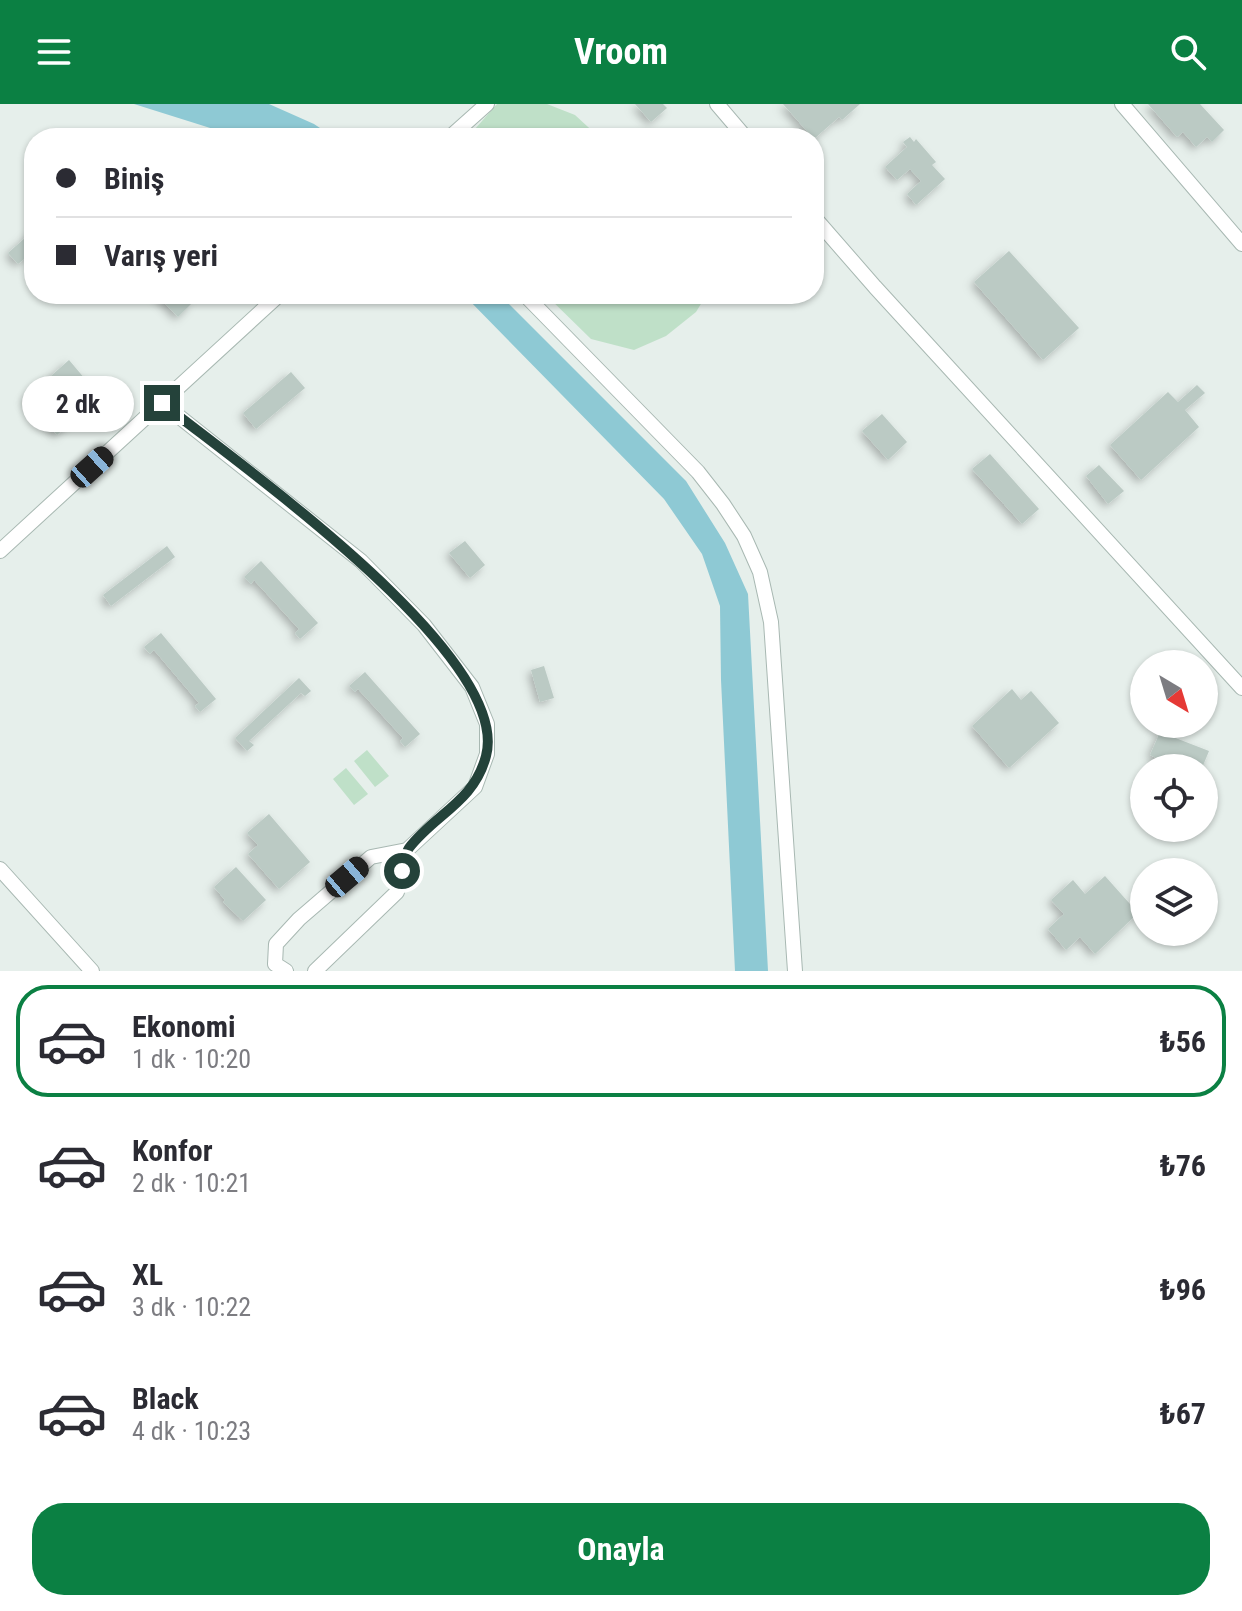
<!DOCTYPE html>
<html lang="tr">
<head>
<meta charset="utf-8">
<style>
	body { margin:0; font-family:"Roboto Condensed",sans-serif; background:#f2f2f3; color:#2b2b33; height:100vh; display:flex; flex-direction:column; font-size:30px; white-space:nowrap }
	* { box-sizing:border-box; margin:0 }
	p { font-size:26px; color:#7c7c81 }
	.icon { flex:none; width:44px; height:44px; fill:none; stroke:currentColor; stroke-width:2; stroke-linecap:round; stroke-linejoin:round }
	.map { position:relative; height:867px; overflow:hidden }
	.panel { display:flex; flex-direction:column; background:#fff; flex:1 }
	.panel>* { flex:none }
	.hud { position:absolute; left:24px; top:24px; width:800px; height:176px; border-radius:32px; box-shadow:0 2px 6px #0004; display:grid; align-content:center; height:176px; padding:0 32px; background:#fff }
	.needle { width:52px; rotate:142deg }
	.buttons { position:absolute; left:1130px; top:546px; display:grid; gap:16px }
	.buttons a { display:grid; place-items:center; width:88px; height:88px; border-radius:50%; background:#fff; box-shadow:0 2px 6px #0004; font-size:40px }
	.end { position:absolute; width:36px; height:36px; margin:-18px; border:10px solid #24423a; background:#fff; box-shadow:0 0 0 4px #fff }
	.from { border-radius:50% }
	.bubble { position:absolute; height:56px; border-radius:28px; background:#fff; box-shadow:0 2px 6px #0004; font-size:26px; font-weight:700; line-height:56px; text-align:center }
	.car { position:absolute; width:24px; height:48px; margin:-24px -12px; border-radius:10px; box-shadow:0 0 6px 2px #0007; background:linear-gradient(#222 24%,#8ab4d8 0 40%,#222 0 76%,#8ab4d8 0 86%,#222 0) }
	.hud b { display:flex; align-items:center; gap:28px; height:76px; font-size:30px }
	.hud b+b { border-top:2px solid #e1e1e2 }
	.hud i { width:20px; height:20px; background:#2b2b33 }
	ul { padding:14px 0 0; list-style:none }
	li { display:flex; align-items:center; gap:24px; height:112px; margin:0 16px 12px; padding:0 16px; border:4px solid transparent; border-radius:32px }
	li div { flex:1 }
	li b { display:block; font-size:30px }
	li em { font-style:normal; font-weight:700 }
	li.on { border-color:#0b8043 }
	li>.icon { width:72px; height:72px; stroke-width:1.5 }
	.button { display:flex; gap:16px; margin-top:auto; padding:16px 32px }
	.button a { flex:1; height:92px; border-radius:32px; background:#0b8043; color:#fff; font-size:32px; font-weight:700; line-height:92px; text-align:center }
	header { display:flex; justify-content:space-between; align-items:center; height:104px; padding:0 32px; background:#0b8043; color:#fff; font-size:36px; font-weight:700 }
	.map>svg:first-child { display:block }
</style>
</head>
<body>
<header><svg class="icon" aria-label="menu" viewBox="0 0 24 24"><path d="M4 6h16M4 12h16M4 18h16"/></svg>Vroom<svg class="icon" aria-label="search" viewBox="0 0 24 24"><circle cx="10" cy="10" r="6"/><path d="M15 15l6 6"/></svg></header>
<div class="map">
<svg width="1242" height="867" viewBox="0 0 1242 867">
	<defs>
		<filter id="shadow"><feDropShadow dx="-3.5" dy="3.5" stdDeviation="4" flood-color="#0004"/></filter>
	</defs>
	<rect width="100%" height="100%" fill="#e6efeb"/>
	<path fill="#bfe0c8" d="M497 0H547L575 11 600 34H467Z
		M545 190H707L696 208 666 232 634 246 591 235Z
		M367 646 389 672 375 683 354 657Z
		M346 664 368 690 354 701 333 675Z"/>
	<path fill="#8ec9d4" d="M134 0H269L314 20 335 34H242Z
		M463 190H499L686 377 725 439 748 490 768 867H735L721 576 720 502 702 450 664 395Z"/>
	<path fill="#bbcac4" filter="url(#shadow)" d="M635 0H663L667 4 651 18Z
		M783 0H860L842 16 839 13 814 35Z
		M1148 0H1200L1224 26 1212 38 1207 33 1196 43 1183 28 1177 33Z
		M910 33 914 38 916 35 936 58 932 61 945 75 916 101 907 90 921 77 910 65 897 76 885 63 907 43 903 38Z
		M34 126V147L18 160 8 149Z
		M1009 147 1079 224 1043 256 974 178Z
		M156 190H183L192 199 178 213Z
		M69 256 91 282 82 290 91 300 57 331 25 295Z
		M291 268 305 284 256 325 243 309Z
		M1197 281 1205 289 1185 306 1199 323 1141 376 1110 341 1168 288 1178 298Z
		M882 310 907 338 888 356 862 327Z
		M990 350 1039 405 1022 420 972 365Z
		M1099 361 1124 387 1108 400 1086 372Z
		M465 437 485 461 470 474 449 449Z
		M167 442 175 453 111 502 103 491Z
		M261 457 318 519 300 535 295 529 299 525 254 476 251 480 244 473Z
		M161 529 216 595 200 608 195 602 199 599 154 546 150 550 144 543Z
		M544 562 554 594 540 598 531 566Z
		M365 568 420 630 405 643 400 637 403 634 358 585 355 588 349 582Z
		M299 574 311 587 305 592 301 589 249 637 254 641 247 647 235 634Z
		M1012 585 1021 596 1031 587 1059 619 1009 664 972 622Z
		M1160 628 1209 647 1202 664 1189 660 1187 664 1172 659 1171 661 1150 651Z
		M269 710 310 758 279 785 248 750 258 741 247 729Z
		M236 763 266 796 243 817 223 798 225 796 214 783Z
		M1105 772 1138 809 1095 850 1080 833 1066 846 1048 825 1064 810 1051 796 1073 776 1085 790Z"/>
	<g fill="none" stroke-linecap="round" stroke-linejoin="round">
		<defs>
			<path id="minor" d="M717 0 746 34
				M1122 0 1242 140
				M449 34 487 0
				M814 113 875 183 1242 584
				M524 190 698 368 723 400 744 432 760 468 771 518 795 867
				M162 299 361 457 424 521 472 583 487 620V650L475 683 407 746 371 753 299 815 276 840 275 860 286 867
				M0 447 280 190
				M0 765 92 867
				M315 867 397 788 407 746"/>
		</defs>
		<use href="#minor" stroke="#a8b8b2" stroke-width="16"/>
		<use href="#minor" stroke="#fff" stroke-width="14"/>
	</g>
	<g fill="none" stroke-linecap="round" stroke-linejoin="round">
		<path stroke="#24423a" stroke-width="10" d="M162 299C234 357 513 551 486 652 474 698 435 710 409 744 405 750 404 760 402 767"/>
	</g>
</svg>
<div class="buttons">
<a><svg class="needle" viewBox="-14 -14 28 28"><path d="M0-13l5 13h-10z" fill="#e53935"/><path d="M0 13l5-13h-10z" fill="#7c7c81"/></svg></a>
<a><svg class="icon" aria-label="locate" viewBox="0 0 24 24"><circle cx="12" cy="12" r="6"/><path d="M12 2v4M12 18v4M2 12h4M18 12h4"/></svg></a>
<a><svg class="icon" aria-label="layers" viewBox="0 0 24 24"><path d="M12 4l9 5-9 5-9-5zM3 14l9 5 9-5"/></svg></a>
</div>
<i class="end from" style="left:402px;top:767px"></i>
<i class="end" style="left:162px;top:299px"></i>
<div class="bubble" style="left:22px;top:272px;width:112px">2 dk</div>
<i class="car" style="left:92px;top:363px;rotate:48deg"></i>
<i class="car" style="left:347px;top:773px;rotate:50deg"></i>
<div class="hud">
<b><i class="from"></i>Biniş</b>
<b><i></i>Varış yeri</b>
</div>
</div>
<section class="panel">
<ul>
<li class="on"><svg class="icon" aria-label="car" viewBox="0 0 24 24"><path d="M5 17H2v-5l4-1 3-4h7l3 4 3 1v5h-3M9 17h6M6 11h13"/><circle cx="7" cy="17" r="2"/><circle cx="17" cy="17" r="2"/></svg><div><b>Ekonomi</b><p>1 dk · 10:20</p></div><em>₺56</em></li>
<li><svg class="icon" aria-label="car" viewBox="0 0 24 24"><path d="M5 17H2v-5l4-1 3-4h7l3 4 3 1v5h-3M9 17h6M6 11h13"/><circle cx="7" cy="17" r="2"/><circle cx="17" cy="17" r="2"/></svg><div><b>Konfor</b><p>2 dk · 10:21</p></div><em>₺76</em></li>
<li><svg class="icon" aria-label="car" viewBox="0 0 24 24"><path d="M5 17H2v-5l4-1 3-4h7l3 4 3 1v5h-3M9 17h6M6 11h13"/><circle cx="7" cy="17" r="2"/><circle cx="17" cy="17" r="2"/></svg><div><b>XL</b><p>3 dk · 10:22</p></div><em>₺96</em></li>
<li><svg class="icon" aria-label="car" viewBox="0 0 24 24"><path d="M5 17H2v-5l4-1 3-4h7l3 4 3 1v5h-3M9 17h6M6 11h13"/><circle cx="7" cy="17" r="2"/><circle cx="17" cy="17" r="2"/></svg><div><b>Black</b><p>4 dk · 10:23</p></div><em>₺67</em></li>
</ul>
<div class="button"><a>Onayla</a></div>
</section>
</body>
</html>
